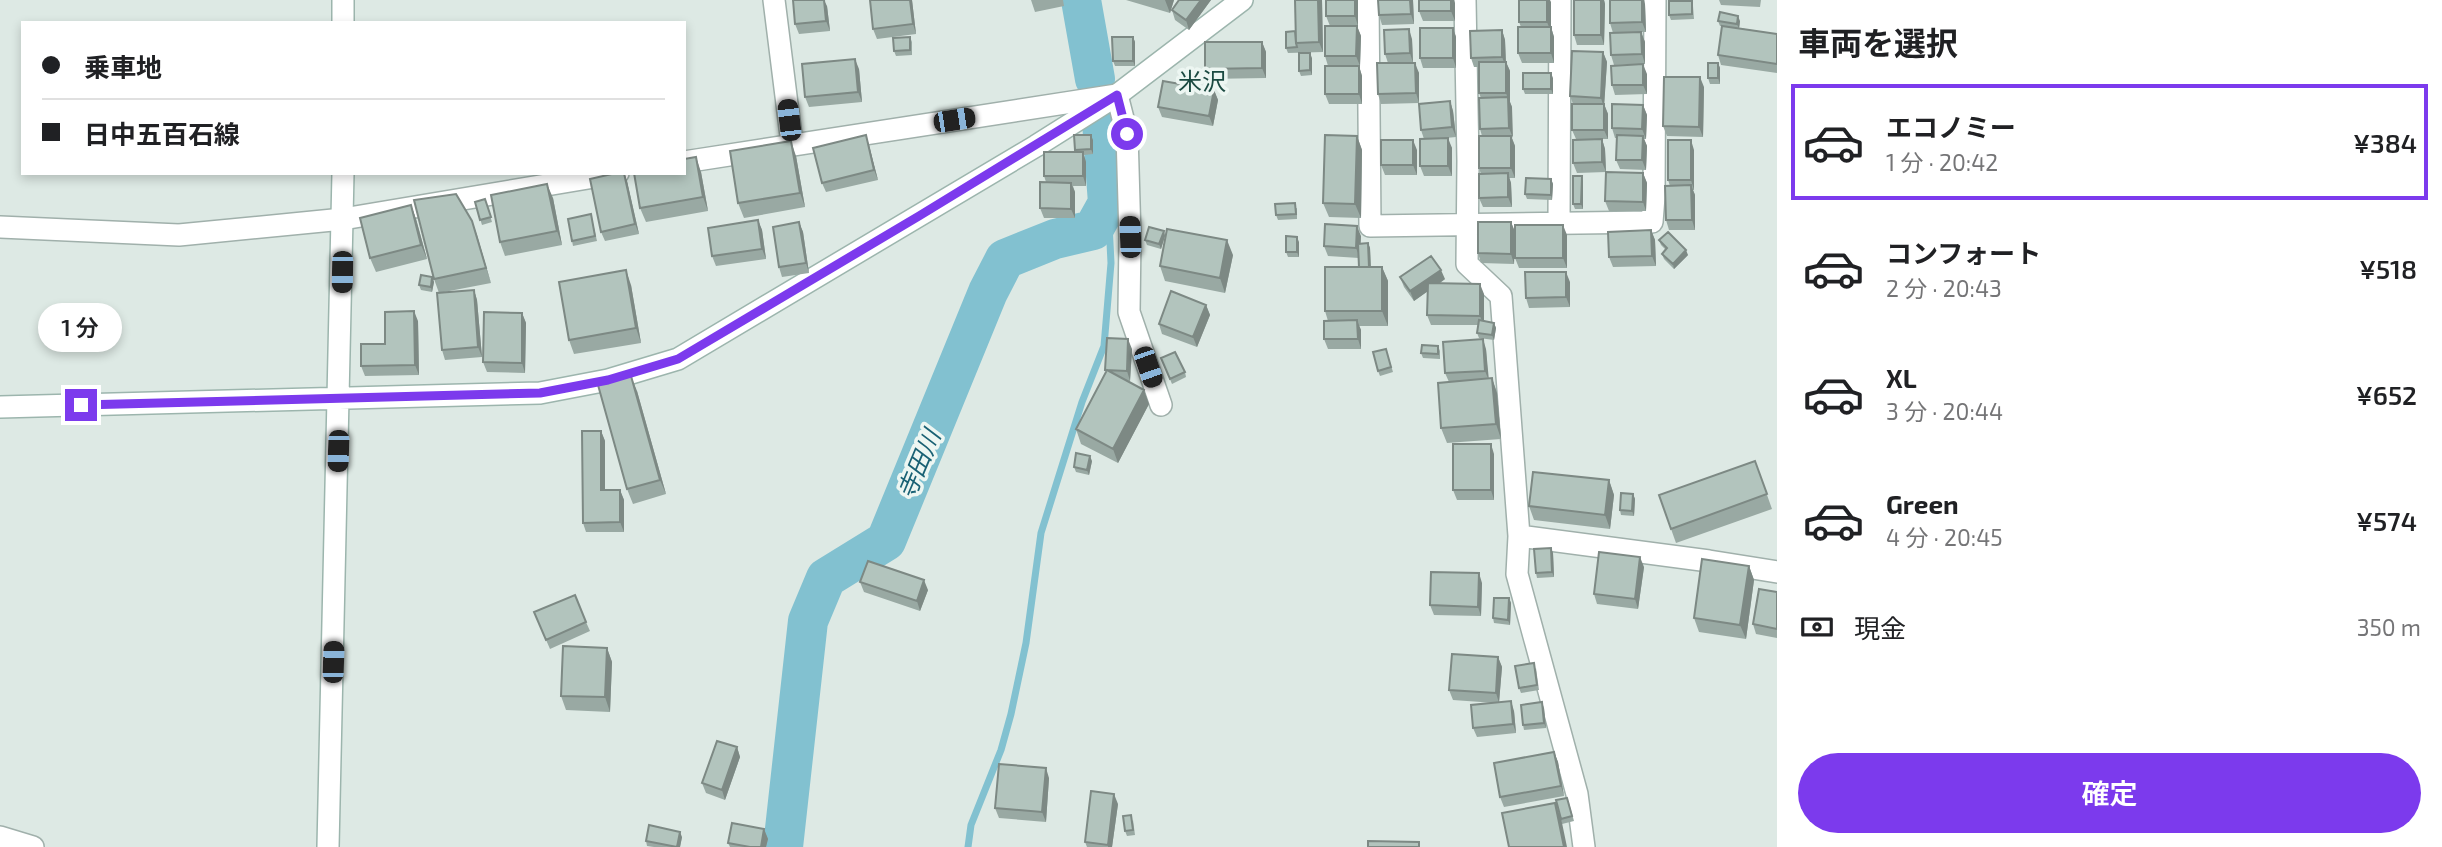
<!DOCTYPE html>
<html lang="ja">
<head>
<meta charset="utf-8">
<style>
	body { margin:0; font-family:"Exo 2","Noto Sans JP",sans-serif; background:#f6f6f6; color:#202124; height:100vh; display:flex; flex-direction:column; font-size:26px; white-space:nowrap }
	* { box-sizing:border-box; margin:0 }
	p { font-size:23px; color:#757577 }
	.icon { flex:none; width:38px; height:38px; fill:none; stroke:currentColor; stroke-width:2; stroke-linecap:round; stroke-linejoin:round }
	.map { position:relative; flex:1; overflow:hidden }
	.details { display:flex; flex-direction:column; background:#fff; width:665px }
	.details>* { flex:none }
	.guide { position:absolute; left:21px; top:21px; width:665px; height:154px; border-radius:0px; box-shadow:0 4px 10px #0003; display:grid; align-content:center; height:154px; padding:0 21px; background:#fff }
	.end { position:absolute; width:32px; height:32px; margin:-16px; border:9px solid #7c3aed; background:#fff; box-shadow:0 0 0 4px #fff }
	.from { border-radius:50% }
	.bubble { position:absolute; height:49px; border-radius:24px; background:#fff; box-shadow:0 4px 10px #0003; font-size:23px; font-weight:600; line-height:49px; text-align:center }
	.car { position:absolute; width:21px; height:42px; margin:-21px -10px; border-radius:9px; box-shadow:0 0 5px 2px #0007; background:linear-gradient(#222 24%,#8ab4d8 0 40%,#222 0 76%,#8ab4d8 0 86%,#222 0) }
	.guide b { display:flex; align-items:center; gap:24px; height:66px; font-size:26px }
	.guide b+b { border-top:2px solid #e0e0e0 }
	.guide i { width:18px; height:18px; background:#202124 }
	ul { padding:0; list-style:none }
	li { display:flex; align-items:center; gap:21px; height:116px; margin:0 14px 10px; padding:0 7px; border:4px solid transparent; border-radius:0px }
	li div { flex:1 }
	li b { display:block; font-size:26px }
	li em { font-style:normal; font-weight:600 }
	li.active { border-color:#7c3aed }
	li>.icon { width:63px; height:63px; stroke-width:1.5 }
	h2 { padding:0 21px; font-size:32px; line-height:84px }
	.pay { display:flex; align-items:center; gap:18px; height:77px; padding:0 21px; font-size:26px }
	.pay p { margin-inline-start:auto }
	.button { display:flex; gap:14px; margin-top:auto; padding:14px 21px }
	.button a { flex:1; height:80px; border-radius:42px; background:#7c3aed; color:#fff; font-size:28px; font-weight:600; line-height:80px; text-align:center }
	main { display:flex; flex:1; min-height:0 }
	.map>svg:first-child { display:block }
</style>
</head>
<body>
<main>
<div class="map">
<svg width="1777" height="847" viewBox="0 0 1777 847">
	<rect width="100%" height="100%" fill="#dde9e4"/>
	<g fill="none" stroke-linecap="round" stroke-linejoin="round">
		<path stroke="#82c1d0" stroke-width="7" d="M968 847 971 825 1001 750 1011 714 1026 643 1041 533 1082 402 1104 346 1111 263 1108 203"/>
		<path stroke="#82c1d0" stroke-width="40" d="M1081 0 1095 79
			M783 847 808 621 826 578 886 541 988 292 1005 259 1055 239 1093 230 1108 203 1102 122"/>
		<defs>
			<path id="street" d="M774 0 792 144
				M1368 0 1370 226 1652 222 1654 197 1655 0
				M1465 0 1468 161 1467 264 1501 296 1519 536 1517 574 1577 794 1584 847
				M684 162 1117 95 1127 134 1130 237 1129 312 1161 405
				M1559 223 1560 0
				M0 227 179 235 343 219 618 173
				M1519 536 1709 561 1777 572
				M0 837 33 847"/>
			<path id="secondary" d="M343 23V0
				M0 407 540 393 608 380 678 359 1036 146 1117 95 1242 0
				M328 847 343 173"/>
		</defs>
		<use href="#street" stroke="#a0b0ab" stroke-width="24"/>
		<use href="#secondary" stroke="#9cb5ad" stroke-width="24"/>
		<use href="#street" stroke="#fff" stroke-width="21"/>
		<use href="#secondary" stroke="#fff" stroke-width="21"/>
	</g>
	<path fill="#99a9a3" d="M870 0H912L916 34 877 39 873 29Z
		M1031 0H1063L1064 6 1035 12Z
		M1126 0H1174L1170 13Z
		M1179 0H1211L1189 30 1175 20 1172 10Z
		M1322 0 1323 52 1288 53 1286 48 1295 31Z
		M1358 0V26H1342H1357L1361 36 1360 66H1359L1362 76V104H1329L1325 94 1328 66 1325 56 1330 26 1326 16Z
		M1413 0 1414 24 1382 25 1379 15Z
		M1601 0H1604L1605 4 1604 45H1577L1574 35Z
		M1719 0H1761L1760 7 1721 5Z
		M1692 1 1693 6 1694 19 1671 20 1669 15Z
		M1551 2V27L1554 37V63H1522L1518 53 1521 27 1519 22Z
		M1455 3V21H1423L1419 11Z
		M1645 4 1646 32H1641L1645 42V64L1614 65 1611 55 1613 33 1610 23Z
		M827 6 830 31 799 34 795 24Z
		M1718 21H1740L1739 28 1777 34V73L1721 65 1718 55 1722 26H1720Z
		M1453 28 1456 37V68H1423L1420 58Z
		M1502 30 1505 40 1506 62 1510 71V102L1512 107V138L1515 146V178H1509L1511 183 1512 207H1483L1479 198 1481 174 1479 168 1482 136 1480 129 1481 98 1479 93V67H1474L1471 58Z
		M910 37 912 42V55L896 56 894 51Z
		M1133 37 1135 42V66H1115L1113 61Z
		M1412 39 1413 63 1419 73V103L1381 104 1378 94 1388 63 1385 54Z
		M1262 42 1266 52V78L1208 79 1205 69Z
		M1603 52 1607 62 1604 104 1608 114V139H1602L1605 149 1606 172 1643 173 1647 183 1646 211H1609L1605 201 1606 172 1577 173 1573 163 1576 139 1572 130 1573 104 1570 96Z
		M1312 58V75L1301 76 1299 71Z
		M1718 63 1720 68V84H1710L1708 78Z
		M859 69 862 102 809 107 805 97Z
		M1647 74V94L1615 95 1612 85Z
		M1553 78V94H1525L1523 89Z
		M1704 87 1703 137 1667 136 1663 126Z
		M1214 90 1218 100 1213 126 1162 117 1158 107Z
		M1450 101 1453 111 1456 137 1446 138 1452 148V176H1424L1420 166 1424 139 1421 130Z
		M1643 105 1647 115 1646 139H1644L1647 146 1646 170 1620 169 1616 160 1617 138H1615L1612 128Z
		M866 135 878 180 826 192 822 183Z
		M1357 136 1362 150 1361 218 1329 217 1323 203Z
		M1093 140V154L1084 155 1086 162V186H1073L1075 192V218H1044L1040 208 1046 182 1044 176 1075 152V150Z
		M1417 150V175H1385L1381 165Z
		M1694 150V190H1693L1695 195V230H1669L1666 220 1670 186 1668 180Z
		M796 156 805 207 744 218 738 203Z
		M701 172 708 211 646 222 640 208Z
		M624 173 627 181 639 234 605 241 601 232Z
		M1551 179 1553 184 1552 200 1527 199 1525 194Z
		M1583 181V209H1575L1573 204Z
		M553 198 562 245 505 256 500 242Z
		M485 199 492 222 482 225 475 202Z
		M411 205 416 219 427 259 376 272 370 258Z
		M1297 208V219L1278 220 1276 215Z
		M591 214 597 241 573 246 572 241Z
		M758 220 762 230 766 259 716 266 712 256Z
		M472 221 491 283 444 292 474 290 477 300 482 357 445 360 442 350 439 293 434 279Z
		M799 222 803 232 809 273 782 277 779 267Z
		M1511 222 1515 232 1514 264 1481 263 1478 253Z
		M1651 230 1655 240 1656 266 1613 267 1609 257Z
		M1164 231 1165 236 1161 249 1147 245 1145 240Z
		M1567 235V268H1519L1515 258Z
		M1361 236 1360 244 1368 243 1370 248 1371 267H1382L1388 281V326H1359L1361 330V349H1328L1324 339 1328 321 1325 311 1359 267V258L1328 256 1324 246Z
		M1659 240 1688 255 1674 269 1664 259 1662 254 1666 250 1661 245Z
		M1299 242V257H1288L1286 252Z
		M1233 255 1225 293 1165 281 1160 266Z
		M432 277 434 282 432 292 421 290 419 285Z
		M1400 277 1445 279 1439 284 1484 294V321L1494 323 1496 328 1494 340 1479 338 1477 333 1478 325H1431L1427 315 1428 291 1414 301 1404 287Z
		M1570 282V307L1529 308 1526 298Z
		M631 285 641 343 574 354 569 340Z
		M1206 305 1210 315 1197 347 1162 334 1159 324Z
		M522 313 526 323 525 373 487 372 483 362Z
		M418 321 419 375 365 376 361 366Z
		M1438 346 1440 351V359L1423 358 1421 353Z
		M1132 349 1130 381H1127L1149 404 1118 463 1081 444 1076 429 1106 372 1105 370Z
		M1386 349 1393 372 1380 376 1378 371Z
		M1486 349 1488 379 1492 378 1497 393 1501 439 1447 443 1441 428 1449 382 1445 373Z
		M1163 363 1185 372 1186 377 1172 384Z
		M637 391 666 494 633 504 627 489Z
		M601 431 605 441V490H620L624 500V532H586L583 523Z
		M1494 454V500H1457L1453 490Z
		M1092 461 1089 475 1076 472 1074 467Z
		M1755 461 1772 509 1676 543 1659 495Z
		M1609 480 1614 495 1610 529 1534 520 1529 506Z
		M1633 494 1635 499 1634 516 1621 515 1620 510Z
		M1551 548 1553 553 1554 577 1537 578 1536 573Z
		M1749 566 1754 580 1746 639 1699 632 1694 618Z
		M1644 567 1638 609 1597 604 1594 594Z
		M860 582 928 590 920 611 864 592Z
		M1482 583 1481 616 1434 615 1430 605Z
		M1777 592V638L1756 634 1753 624Z
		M1509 598 1511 603 1510 625 1494 623 1493 618Z
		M534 612 586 622 590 631 550 649Z
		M607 648 612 662 610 712 566 710 561 696Z
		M1498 657 1502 667 1499 702 1514 711 1516 733 1477 737 1473 728 1495 703 1453 700 1449 690Z
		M1536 668 1539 690 1521 693 1519 688Z
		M1544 708 1546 728 1524 730 1523 725Z
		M737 747 740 757 725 800 706 793 702 783Z
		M1554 752 1558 762 1564 796 1504 807 1500 797Z
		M1049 778 1046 822 999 818 995 808Z
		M1569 803 1574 821 1562 824 1559 813Z
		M1118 804 1112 847H1087L1085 842Z
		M1133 820 1135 835 1127 836 1125 831Z
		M764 829 768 839 766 847H730L728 843Z
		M682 837 680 847H654L647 846 646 841Z"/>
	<path fill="#7d8984" d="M824 0 827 6 830 31 826 21Z
		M910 0H912L916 34 913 24Z
		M1165 0H1174L1170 13Z
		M1201 0H1211L1189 30 1186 20Z
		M1318 0H1322L1323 52 1319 42Z
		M1355 0H1358V26L1355 16Z
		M1410 0H1413L1414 24 1411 14Z
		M1451 0H1454L1455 3V21L1451 11Z
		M1547 0H1550L1551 2V27L1554 37V63L1551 53V32L1547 22Z
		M1601 0H1604L1605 4 1604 45 1601 35Z
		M1642 0H1644L1645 4 1646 32 1642 22Z
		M1738 16 1740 21 1739 29 1737 24Z
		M1357 26 1361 36 1360 66 1356 56Z
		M1453 28 1456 37V68L1453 58Z
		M1409 29 1412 39 1413 63 1410 53Z
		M1502 30 1505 40 1506 67 1502 57Z
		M1641 32 1645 42V64L1642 54Z
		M1133 37 1135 42V66L1133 61Z
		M1262 42 1266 52V78L1262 68Z
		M1603 52 1607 62 1604 108 1601 98Z
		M1310 53 1312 58V75L1310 70Z
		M855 59 859 69 862 102 858 92Z
		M1506 62 1510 71V102L1512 107 1513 138 1509 128 1508 99 1506 93Z
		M1415 63 1419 73V103L1416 93Z
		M1718 63 1720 68V84L1718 78Z
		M1643 64 1647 74V94L1643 85Z
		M1359 66 1362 76V104L1359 94Z
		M1551 73 1553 78V94L1551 89Z
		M1700 77 1704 87 1703 137 1699 127Z
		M1214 90 1218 100 1213 126 1209 116Z
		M1450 101 1453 111 1456 137 1452 127Z
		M1604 104 1608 114V139L1604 130Z
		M1643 105 1647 115 1646 139 1642 129Z
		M866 135 869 145 878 180 874 170Z
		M1091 135 1093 140V154L1091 149Z
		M1357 136 1362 150 1361 218 1355 204Z
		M1511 136 1515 146V178L1511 168Z
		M1643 136 1647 146 1646 170 1642 160Z
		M1448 138 1452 148V176L1448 166Z
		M1602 139 1605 149 1606 172 1602 162Z
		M1413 140 1417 150V175L1413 165Z
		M1691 140 1694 150V190L1691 180Z
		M791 141 796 156 805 207 800 193Z
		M1083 152 1086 162V186L1083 176Z
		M696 157 701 172 708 211 703 197Z
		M624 173 627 181 639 234 635 224Z
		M1508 173 1511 183 1512 207 1508 197Z
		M1643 173 1647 183 1646 211 1643 202Z
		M1582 176 1583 181V209L1581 204Z
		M1551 179 1553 184 1552 200 1551 195Z
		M1071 183 1075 192V218L1071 209Z
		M547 184 553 198 562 245 557 231Z
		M1691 185 1695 195V230L1692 220Z
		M411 205 416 219 427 259 421 245Z
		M758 220 762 230 766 259 762 249Z
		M472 221 477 235 491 283 486 268Z
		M799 222 803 232 809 273 806 263Z
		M1511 222 1515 232 1514 264 1511 254Z
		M1563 225 1567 235V268L1563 258Z
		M1357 226 1361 236 1360 258 1356 248Z
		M1651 230 1655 240 1656 266 1652 256Z
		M1164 231 1165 236 1161 249 1159 244Z
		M1297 237 1299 242V257L1297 252Z
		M1227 240 1233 255 1225 293 1220 278Z
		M1368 243 1370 248 1371 273 1369 268Z
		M1686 250 1688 255 1674 269 1673 264Z
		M1382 267 1388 281V326L1382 311Z
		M626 270 631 285 641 343 636 328Z
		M1441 270 1445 279 1414 301 1410 291Z
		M1566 272 1570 282V307L1566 297Z
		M432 277 434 282 432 292 431 287Z
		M1480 284 1484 294V326L1480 316Z
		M474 290 477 300 482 357 478 347Z
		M1206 305 1210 315 1197 347 1193 337Z
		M414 311 418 321 419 375 415 365Z
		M522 313 526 323 525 373 522 363Z
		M1357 320 1361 330V349L1358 339Z
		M1494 323 1496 328 1494 340 1492 335Z
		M1128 339 1132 349 1130 381 1127 371Z
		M1483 339 1486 349 1489 381 1485 371Z
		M631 376 637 391 666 494 660 480Z
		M1492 378 1497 393 1501 439 1496 424Z
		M1144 390 1149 404 1118 463 1113 449Z
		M601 431 605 441V500L601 490Z
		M1491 444 1494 454V500L1491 490Z
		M1090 456 1092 461 1089 475 1087 470Z
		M1609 480 1614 495 1610 529 1605 515Z
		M620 490 624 500V532L620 522Z
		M1633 494 1635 499 1634 516 1632 511Z
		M1551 548 1553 553 1554 577 1552 572Z
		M1640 557 1644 567 1638 609 1635 599Z
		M1749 566 1754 580 1746 639 1740 625Z
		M1479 573 1482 583 1481 616 1478 607Z
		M924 580 928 590 920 611 917 601Z
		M1509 598 1511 603 1510 625 1508 620Z
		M607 648 612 662 610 712 605 697Z
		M1498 657 1502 667 1499 703 1496 693Z
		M1511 701 1514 711 1516 733 1513 724Z
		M1542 702 1544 708 1546 728 1544 723Z
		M737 747 740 757 725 800 722 790Z
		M1554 752 1558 762 1564 796 1561 786Z
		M1046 768 1049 778 1046 822 1042 812Z
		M1114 794 1118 804 1112 847H1108Z
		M1555 803 1561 818 1567 847H1564Z
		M764 829 768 839 766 847H761Z
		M680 832 682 837 680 847H677Z"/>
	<path fill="#b2c4bd" stroke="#7d8984" stroke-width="2" d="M793 0H824L826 21 795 24Z
		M870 0H910L913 24 873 29Z
		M1179 0H1201L1186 20 1172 10Z
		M1295 0H1318L1319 42 1296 43Z
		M1326 0H1355V16H1326Z
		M1378 0H1410L1411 14 1379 15Z
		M1419 0H1451V11H1419Z
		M1519 0H1547V22H1519Z
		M1574 0H1601V35H1574Z
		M1610 0H1642V22L1610 23Z
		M1669 1H1692V14L1669 15Z
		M1720 12 1738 16 1737 24 1718 21Z
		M1325 26H1357L1356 56H1325Z
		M1722 26 1777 34V64L1718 55Z
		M1518 27H1551V53H1518Z
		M1420 28H1453V58H1420Z
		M1409 29 1410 53 1385 54 1384 30Z
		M1502 30V57L1471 58 1470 31Z
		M1295 31 1296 43 1297 47 1286 48V32Z
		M1641 32 1642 54 1611 55 1610 33Z
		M910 37V50L894 51 893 38Z
		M1112 37H1133V61H1113Z
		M1205 42H1262V68L1205 69Z
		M1572 51 1603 52 1601 98 1570 96Z
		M1299 53H1310V70L1299 71Z
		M855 59 858 92 805 97 802 64Z
		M1479 62H1506V93H1479Z
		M1377 63H1415L1416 93 1378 94Z
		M1708 63H1718V78H1708Z
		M1643 64V85H1612L1611 66Z
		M1325 66H1359V94H1325Z
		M1523 73H1551V89H1523Z
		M1664 77H1700L1699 127 1663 126Z
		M1163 81 1214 90 1209 116 1158 107Z
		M1508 97 1509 128 1480 129 1479 98Z
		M1450 101 1452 127 1421 130 1419 104Z
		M1572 104H1604V130H1572Z
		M1612 104 1643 105 1642 129 1612 128Z
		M866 135 874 170 822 183 813 148Z
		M1074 135H1091V149L1075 150Z
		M1325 135 1357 136 1355 204 1323 203Z
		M1617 135 1643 136 1642 160H1616Z
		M1479 136H1511V168H1479Z
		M1448 138V166H1420V139Z
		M1602 139V162L1573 163V140Z
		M1381 140H1413V165H1381Z
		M1668 140H1691V180H1668Z
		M791 141 800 193 738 203 730 151Z
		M1044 152H1083V176H1044Z
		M696 157 703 197 640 208 634 173H684V159Z
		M1606 172 1643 173V202L1605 201Z
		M616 173H624L635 224 601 232 590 179Z
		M1508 173V197L1479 198V174Z
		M1573 176H1582L1581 204H1573Z
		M1526 178 1551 179V195L1525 194Z
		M1040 182 1071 183V209L1040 208Z
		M547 184 557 231 500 242 491 195Z
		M1691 185 1692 220H1666L1665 186Z
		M456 194 472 221 486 268 434 279 414 200Z
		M485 199 491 217 480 220 475 202Z
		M1295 203 1296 214 1276 215 1275 204Z
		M411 205 421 245 370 258 360 218Z
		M591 214 595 236 572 241 568 219Z
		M758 220 762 249 712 256 708 228Z
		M799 222 806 263 779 267 773 227Z
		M1478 222H1511V254L1478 253Z
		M1325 224 1357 226 1356 248 1324 246Z
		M1515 225H1563V258H1515Z
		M1149 227 1164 231 1159 244 1145 240Z
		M1167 229 1227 240 1220 278 1160 266Z
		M1651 230 1652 256 1609 257 1608 232Z
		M1668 232 1686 250 1673 264 1662 254 1667 248 1659 240Z
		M1286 236 1297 237V252H1286Z
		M1368 243 1369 267H1359L1358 244Z
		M1431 256 1441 270 1410 291 1400 277Z
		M1325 267H1382V311H1325Z
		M626 270 636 328 569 340 559 282Z
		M1525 272H1566V297L1526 298Z
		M421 275 432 277 431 287 419 285Z
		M1428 283 1480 284V316L1427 315Z
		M474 290 478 347 442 350 437 293Z
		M1171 291 1206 305 1193 337 1159 324Z
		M414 311 415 365 361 366V344H385V312Z
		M484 312 522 313V363L483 362Z
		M1357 320 1358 339H1324V321Z
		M1479 320 1494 323 1492 335 1477 333Z
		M1107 338 1128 339 1127 371 1105 370Z
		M1483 339 1485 371 1445 373 1443 342Z
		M1422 345 1438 346V354L1421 353Z
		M1386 349 1391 367 1378 371 1373 352Z
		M1175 352 1185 372 1170 379 1161 358Z
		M1107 370 1144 390 1113 449 1076 429Z
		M631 376 660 480 627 489 598 385Z
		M1492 378 1496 424 1441 428 1438 383Z
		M582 431H601V490H620V522L583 523Z
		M1453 444H1491V490H1453Z
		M1076 453 1090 456 1087 470 1074 467Z
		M1755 461 1767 494 1671 529 1659 495Z
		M1533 472 1609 480 1605 515 1529 506Z
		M1621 493 1633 494 1632 511 1620 510Z
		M1551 548 1552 572 1536 573 1534 549Z
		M1599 552 1640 557 1635 599 1594 594Z
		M1702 559 1749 566 1740 625 1694 618Z
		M868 561 924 580 917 601 860 582Z
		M1431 572 1479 573 1478 607 1430 605Z
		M1759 589 1777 592V629L1753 624Z
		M575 595 586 622 546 640 534 612Z
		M1494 598H1509L1508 620 1493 618Z
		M563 646 607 648 605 697 561 696Z
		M1452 654 1498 657 1496 693 1449 690Z
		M1534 663 1537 685 1519 688 1515 666Z
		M1511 701 1513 724 1473 728 1471 705Z
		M1542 702 1544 723 1523 725 1521 705Z
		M717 741 737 747 722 790 702 783Z
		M1554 752 1561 786 1500 797 1494 763Z
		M999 764 1046 768 1042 812 995 808Z
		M1091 791 1114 794 1108 845 1085 842Z
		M1567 798 1572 816 1561 819 1556 800Z
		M1555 803 1564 847H1509L1502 813Z
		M1131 815 1133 830 1125 831 1123 816Z
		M732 823 764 829 761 847H750L728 843Z
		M649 825 680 832 677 847 646 841Z
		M1368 841 1419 842V847H1368Z"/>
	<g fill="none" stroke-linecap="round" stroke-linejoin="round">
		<path stroke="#7c3aed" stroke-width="9" d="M81 405 540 393 608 380 678 359 919 216 1117 95 1127 134"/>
	</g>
	<g text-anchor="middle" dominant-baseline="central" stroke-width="7" stroke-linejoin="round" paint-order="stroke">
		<g font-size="24" fill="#1b4a41" stroke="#edf6f2">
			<text x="1202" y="80">米沢</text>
		</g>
		<g font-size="24" font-style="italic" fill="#196174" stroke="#edf6f2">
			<text transform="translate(918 464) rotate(-67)">寺田川</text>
		</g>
	</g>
</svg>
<i class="end from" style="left:1127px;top:134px"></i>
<i class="end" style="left:81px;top:405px"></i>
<div class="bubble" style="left:38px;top:303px;width:84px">1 分</div>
<i class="car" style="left:789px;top:120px;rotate:353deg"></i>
<i class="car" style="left:954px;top:120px;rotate:81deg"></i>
<i class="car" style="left:1130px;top:237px;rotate:358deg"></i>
<i class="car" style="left:342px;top:272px;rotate:181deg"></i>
<i class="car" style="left:1148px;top:367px;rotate:161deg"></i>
<i class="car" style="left:338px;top:451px;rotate:182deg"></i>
<i class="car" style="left:333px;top:662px;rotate:2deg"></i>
<div class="guide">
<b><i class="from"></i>乗車地</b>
<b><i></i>日中五百石線</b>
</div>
</div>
<section class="details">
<h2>車両を選択</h2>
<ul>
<li class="active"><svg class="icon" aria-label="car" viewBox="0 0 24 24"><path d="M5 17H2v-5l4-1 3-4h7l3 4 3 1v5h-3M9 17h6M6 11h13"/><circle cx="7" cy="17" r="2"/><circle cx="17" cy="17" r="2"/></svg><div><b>エコノミー</b><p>1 分 · 20:42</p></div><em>¥384</em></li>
<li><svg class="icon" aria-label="car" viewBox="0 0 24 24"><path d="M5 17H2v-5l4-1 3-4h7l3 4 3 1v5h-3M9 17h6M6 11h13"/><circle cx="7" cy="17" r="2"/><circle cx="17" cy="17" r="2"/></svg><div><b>コンフォート</b><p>2 分 · 20:43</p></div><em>¥518</em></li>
<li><svg class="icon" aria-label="car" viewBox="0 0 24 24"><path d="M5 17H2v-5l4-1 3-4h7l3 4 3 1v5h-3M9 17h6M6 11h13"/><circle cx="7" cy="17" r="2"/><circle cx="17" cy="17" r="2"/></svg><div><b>XL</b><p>3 分 · 20:44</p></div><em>¥652</em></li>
<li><svg class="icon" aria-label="car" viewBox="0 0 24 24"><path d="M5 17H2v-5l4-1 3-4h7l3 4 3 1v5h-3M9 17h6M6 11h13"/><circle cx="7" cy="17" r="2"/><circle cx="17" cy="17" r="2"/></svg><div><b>Green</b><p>4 分 · 20:45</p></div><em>¥574</em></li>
</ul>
<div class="pay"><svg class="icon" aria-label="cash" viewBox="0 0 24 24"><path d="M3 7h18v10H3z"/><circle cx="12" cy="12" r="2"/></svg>現金<p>350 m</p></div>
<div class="button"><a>確定</a></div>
</section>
</main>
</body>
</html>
